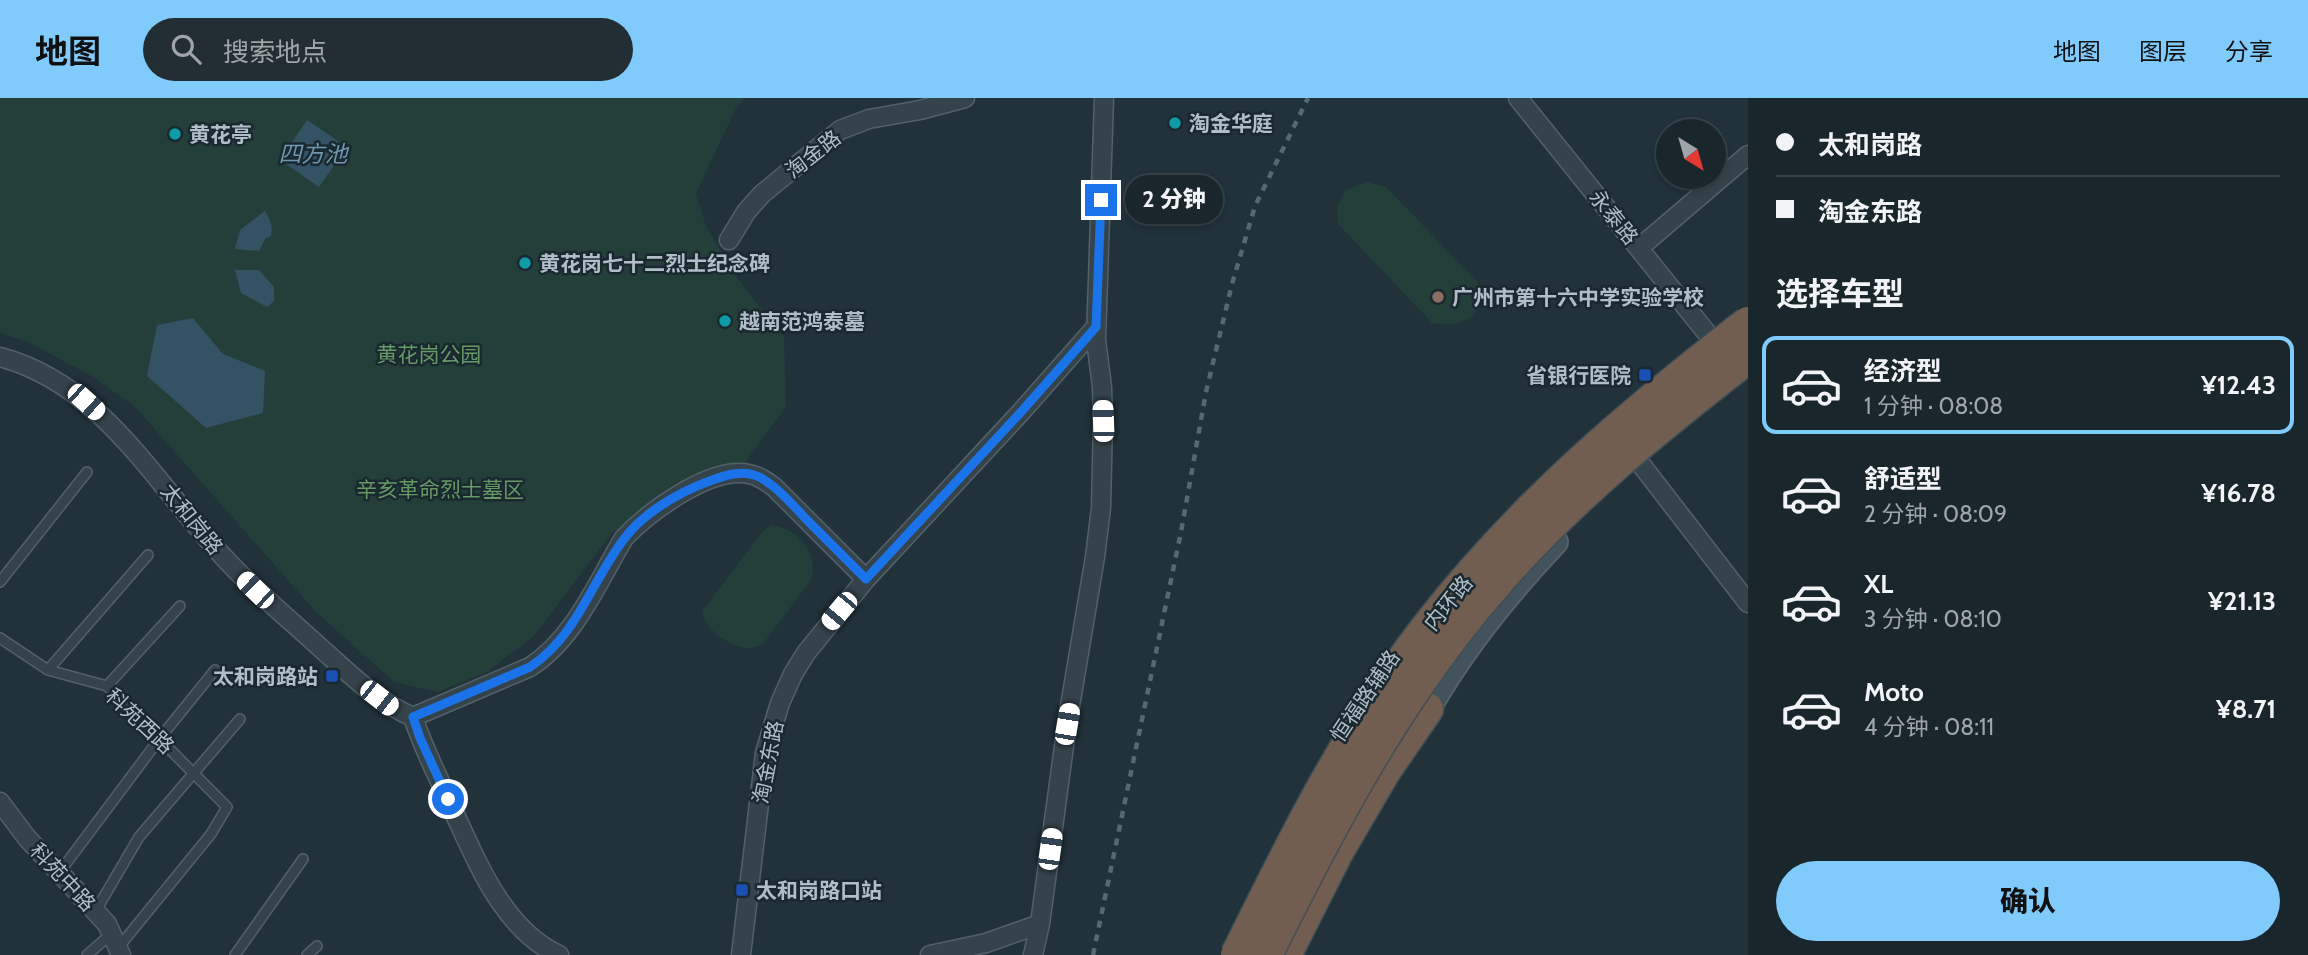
<!DOCTYPE html>
<html lang="zh">
<head>
<meta charset="utf-8">
<style>
	body { margin:0; font-family:Cabin,"Noto Sans SC",sans-serif; background:#222e34; color:#f1f3f6; height:100vh; display:flex; flex-direction:column; font-size:26px; white-space:nowrap }
	* { box-sizing:border-box; margin:0 }
	p { font-size:23px; color:#9fa5a9 }
	.icon { flex:none; width:38px; height:38px; fill:none; stroke:currentColor; stroke-width:2; stroke-linecap:round; stroke-linejoin:round }
	.map { position:relative; flex:1; overflow:hidden }
	.drawer { display:flex; flex-direction:column; background:#19262c; width:560px }
	.drawer>* { flex:none }
	.hud { display:grid; align-content:center; height:154px; padding:0 28px; background:#19262c }
	.needle { width:46px; rotate:143deg }
	.controls { position:absolute; left:1656px; top:21px; display:grid; gap:14px }
	.controls a { display:grid; place-items:center; width:70px; height:70px; border-radius:50%; background:#19262c; box-shadow:0 4px 10px #0003,0 0 0 2px #374348; font-size:35px }
	.end { position:absolute; width:32px; height:32px; margin:-16px; border:9px solid #1a73e8; background:#fff; box-shadow:0 0 0 4px #fff }
	.from { border-radius:50% }
	.bubble { position:absolute; height:49px; border-radius:24px; background:#19262c; box-shadow:0 4px 10px #0003,0 0 0 2px #374348; font-size:23px; font-weight:800; line-height:49px; text-align:center }
	.car { position:absolute; width:21px; height:42px; margin:-21px -10px; border-radius:9px; box-shadow:0 0 5px 2px #0007; background:linear-gradient(#fff 24%,#345 0 40%,#fff 0 76%,#345 0 86%,#fff 0) }
	.hud b { display:flex; align-items:center; gap:24px; height:66px; font-size:26px }
	.hud b+b { border-top:2px solid #374348 }
	.hud i { width:18px; height:18px; background:#f1f3f6 }
	ul { padding:0; list-style:none }
	li { display:flex; align-items:center; gap:21px; height:98px; margin:0 14px 10px; padding:0 14px; border:4px solid transparent; border-radius:14px }
	li div { flex:1 }
	li b { display:block; font-size:26px }
	li em { font-style:normal; font-weight:800 }
	li.selected { border-color:#80cbfc }
	li>.icon { width:63px; height:63px; stroke-width:1.5 }
	h2 { padding:0 28px; font-size:32px; line-height:84px }
	.cta { display:flex; gap:14px; margin-top:auto; padding:14px 28px }
	.cta a { flex:1; height:80px; border-radius:42px; background:#80cbfc; color:#111; font-size:28px; font-weight:800; line-height:80px; text-align:center }
	header { display:flex; align-items:center; gap:42px; box-sizing:border-box; height:98px; padding:0 35px; background:#80cbfc; color:#111 }
	header strong { font-size:33px }
	nav { display:flex; gap:38px; margin-inline-start:auto; font-size:24px }
	.search { width:490px; height:63px; background:#222e34; display:flex; align-items:center; gap:18px; box-sizing:border-box; padding:0 24px; border-radius:38px; color:#9fa5a9; font-size:26px }
	main { display:flex; flex:1; min-height:0 }
	.map>svg:first-child { display:block }
</style>
</head>
<body>
<header>
<strong>地图</strong>
<div class="search"><svg class="icon" aria-label="search" viewBox="0 0 24 24"><circle cx="10" cy="10" r="6"/><path d="M15 15l6 6"/></svg>搜索地点</div>
<nav><a>地图</a><a>图层</a><a>分享</a></nav>
</header>
<main>
<div class="map">
<svg width="1748" height="857" viewBox="0 0 1748 857">
	<rect width="100%" height="100%" fill="#21323b"/>
	<path fill="#243e3a" d="M0 0H744L734 14 696 96 706 128 735 177 784 239 786 309 744 366 685 388 612 435 534 538 485 575 437 594 394 584 316 514 135 309 95 280 28 244 0 235Z
		M1367 84 1386 89 1478 184C1478 190 1480 197 1479 202 1477 226 1451 229 1432 225L1338 126 1337 110 1345 92Z
		M771 427C798 430 820 456 811 482L763 546C759 547 756 549 752 550 732 551 704 532 702 513L764 432Z"/>
	<path fill="#345263" d="M307 22 347 49 319 89 280 62Z
		M265 113C270 122 273 127 271 138L265 141 259 153 235 151 240 132Z
		M235 172H259L274 189V203L267 209 241 195Z
		M193 220 223 256 265 273 263 315 206 330 147 278 157 227Z"/>
	<g fill="none" stroke-linecap="round" stroke-linejoin="round">
		<defs>
			<path id="lane" d="M0 484 87 374
				M0 540 48 572 107 588 227 709 211 736 118 850
				M48 572 148 457
				M107 588 180 508
				M59 775 160 640 215 572
				M95 814 139 739 240 621
				M87 857 111 836
				M235 857 303 761
				M307 857 317 848"/>
			<path id="street" d="M1518 0 1710 239
				M729 142 746 114 762 96 840 32 869 21 920 12 965 0
				M1639 150 1748 57
				M0 259C101 286 153 382 219 454 251 490 288 520 324 553 352 578 378 604 413 619 423 650 438 678 451 708 476 761 502 831 559 857
				M1626 347 1748 505
				M413 619 530 569C575 540 597 485 624 440 649 414 710 368 749 376 759 378 766 383 774 389L866 481
				M0 704 27 740 107 826 121 857
				M741 857 765 655 780 605 793 576 806 555 866 481 1021 314 1096 229
				M930 857 986 845 1040 826 1067 626 1095 459 1101 410 1103 323 1102 289 1096 242 1104 0
				M1033 857 1040 826"/>
			<path id="secondary" d="M1420 625C1454 560 1504 498 1555 444"/>
			<path id="highway" d="M1285 857 1337 754 1385 672 1427 611"/>
		</defs>
		<use href="#lane" stroke="#536169" stroke-width="12"/>
		<use href="#street" stroke="#536169" stroke-width="21"/>
		<use href="#secondary" stroke="#536169" stroke-width="28"/>
		<use href="#highway" stroke="#404e56" stroke-width="35"/>
		<use href="#lane" stroke="#35434b" stroke-width="9"/>
		<use href="#street" stroke="#35434b" stroke-width="18"/>
		<use href="#secondary" stroke="#42535e" stroke-width="24"/>
		<use href="#highway" stroke="#715e51" stroke-width="32"/>
		<path stroke="#566872" stroke-width="4.5" stroke-dasharray="7 7" stroke-linecap="butt" d="M1093 857 1181 434 1206 294 1232 186 1255 108 1308 0"/>
		<defs>
			<path id="highway-bridge" d="M1237 857C1293 743 1350 628 1429 527 1522 408 1629 317 1748 225
				M1266 857C1330 727 1397 599 1493 489 1568 401 1657 330 1748 259"/>
		</defs>
		<use href="#highway-bridge" stroke="#404e56" stroke-width="35" stroke-linecap="butt"/>
		<use href="#highway-bridge" stroke="#715e51" stroke-width="32"/>
	</g>
	<g fill="none" stroke-linecap="round" stroke-linejoin="round">
		<path stroke="#1a73e8" stroke-width="9" d="M448 701 420 640 413 619 530 569C577 538 591 484 624 441 643 415 678 395 707 384 725 377 745 370 763 381 779 391 793 407 806 421 826 441 846 461 866 481L1021 314 1096 229 1101 102"/>
	</g>
	<g fill="#0f9aa8" stroke="#1a2830" stroke-width="2.5">
		<circle cx="1175" cy="25" r="7"/>
		<circle cx="175" cy="36" r="7"/>
		<circle cx="525" cy="165" r="7"/>
		<circle cx="725" cy="223" r="7"/>
	</g>
	<circle fill="#8d6e63" stroke="#1a2830" stroke-width="2.5" cx="1438" cy="199" r="7"/>
	<g fill="#1a4fb4" stroke="#1a2830" stroke-width="2.5">
		<rect x="1638" y="270" width="14" height="14" rx="3.5"/>
		<rect x="325" y="571" width="14" height="14" rx="3.5"/>
		<rect x="735" y="785" width="14" height="14" rx="3.5"/>
	</g>
	<g text-anchor="middle" dominant-baseline="central" stroke-width="5" stroke-linejoin="round" paint-order="stroke">
		<g font-size="21" font-weight="bold" fill="#b0bec7" stroke="#1a2830" text-anchor="start">
			<text x="1189" y="25">淘金华庭</text>
			<text x="189" y="36">黄花亭</text>
			<text x="539" y="165">黄花岗七十二烈士纪念碑</text>
			<text x="1452" y="199">广州市第十六中学实验学校</text>
			<text x="739" y="223">越南范鸿泰墓</text>
			<text x="1631" y="277" text-anchor="end">省银行医院</text>
			<text x="318" y="578" text-anchor="end">太和岗路站</text>
			<text x="756" y="792">太和岗路口站</text>
		</g>
		<g font-size="21" fill="#b0bec7" stroke="#1a2830">
			<text transform="translate(813 56) rotate(-38)">淘金路</text>
			<text transform="translate(1614 119) rotate(51)">永泰路</text>
			<text transform="translate(192 421) rotate(51)">太和岗路</text>
			<text transform="translate(1448 505) rotate(-51)">内环路</text>
			<text transform="translate(1365 598) rotate(-56)">恒福路辅路</text>
			<text transform="translate(140 623) rotate(43)">科苑西路</text>
			<text transform="translate(768 664) rotate(-79)">淘金东路</text>
			<text transform="translate(63 779) rotate(47)">科苑中路</text>
		</g>
		<g font-size="21" fill="#696" stroke="#1a2830">
			<text x="429" y="256">黄花岗公园</text>
			<text x="440" y="391">辛亥革命烈士墓区</text>
		</g>
		<g font-size="23" font-style="italic" fill="#6f96ac" stroke="#1a2830">
			<text x="313" y="56">四方池</text>
		</g>
	</g>
</svg>
<div class="controls">
<a><svg class="needle" viewBox="-14 -14 28 28"><path d="M0-13l5 13h-10z" fill="#e53935"/><path d="M0 13l5-13h-10z" fill="#9fa5a9"/></svg></a>
</div>
<i class="end from" style="left:448px;top:701px"></i>
<i class="end" style="left:1101px;top:102px"></i>
<div class="bubble" style="left:1125px;top:77px;width:98px">2 分钟</div>
<i class="car" style="left:86px;top:304px;rotate:132deg"></i>
<i class="car" style="left:1103px;top:323px;rotate:358deg"></i>
<i class="car" style="left:255px;top:492px;rotate:314deg"></i>
<i class="car" style="left:839px;top:513px;rotate:220deg"></i>
<i class="car" style="left:379px;top:600px;rotate:128deg"></i>
<i class="car" style="left:1067px;top:626px;rotate:10deg"></i>
<i class="car" style="left:1050px;top:751px;rotate:8deg"></i>
</div>
<section class="drawer">
<div class="hud">
<b><i class="from"></i>太和岗路</b>
<b><i></i>淘金东路</b>
</div>
<h2>选择车型</h2>
<ul>
<li class="selected"><svg class="icon" aria-label="car" viewBox="0 0 24 24"><path d="M5 17H2v-5l4-1 3-4h7l3 4 3 1v5h-3M9 17h6M6 11h13"/><circle cx="7" cy="17" r="2"/><circle cx="17" cy="17" r="2"/></svg><div><b>经济型</b><p>1 分钟 · 08:08</p></div><em>¥12.43</em></li>
<li><svg class="icon" aria-label="car" viewBox="0 0 24 24"><path d="M5 17H2v-5l4-1 3-4h7l3 4 3 1v5h-3M9 17h6M6 11h13"/><circle cx="7" cy="17" r="2"/><circle cx="17" cy="17" r="2"/></svg><div><b>舒适型</b><p>2 分钟 · 08:09</p></div><em>¥16.78</em></li>
<li><svg class="icon" aria-label="car" viewBox="0 0 24 24"><path d="M5 17H2v-5l4-1 3-4h7l3 4 3 1v5h-3M9 17h6M6 11h13"/><circle cx="7" cy="17" r="2"/><circle cx="17" cy="17" r="2"/></svg><div><b>XL</b><p>3 分钟 · 08:10</p></div><em>¥21.13</em></li>
<li><svg class="icon" aria-label="car" viewBox="0 0 24 24"><path d="M5 17H2v-5l4-1 3-4h7l3 4 3 1v5h-3M9 17h6M6 11h13"/><circle cx="7" cy="17" r="2"/><circle cx="17" cy="17" r="2"/></svg><div><b>Moto</b><p>4 分钟 · 08:11</p></div><em>¥8.71</em></li>
</ul>
<div class="cta"><a>确认</a></div>
</section>
</main>
</body>
</html>
